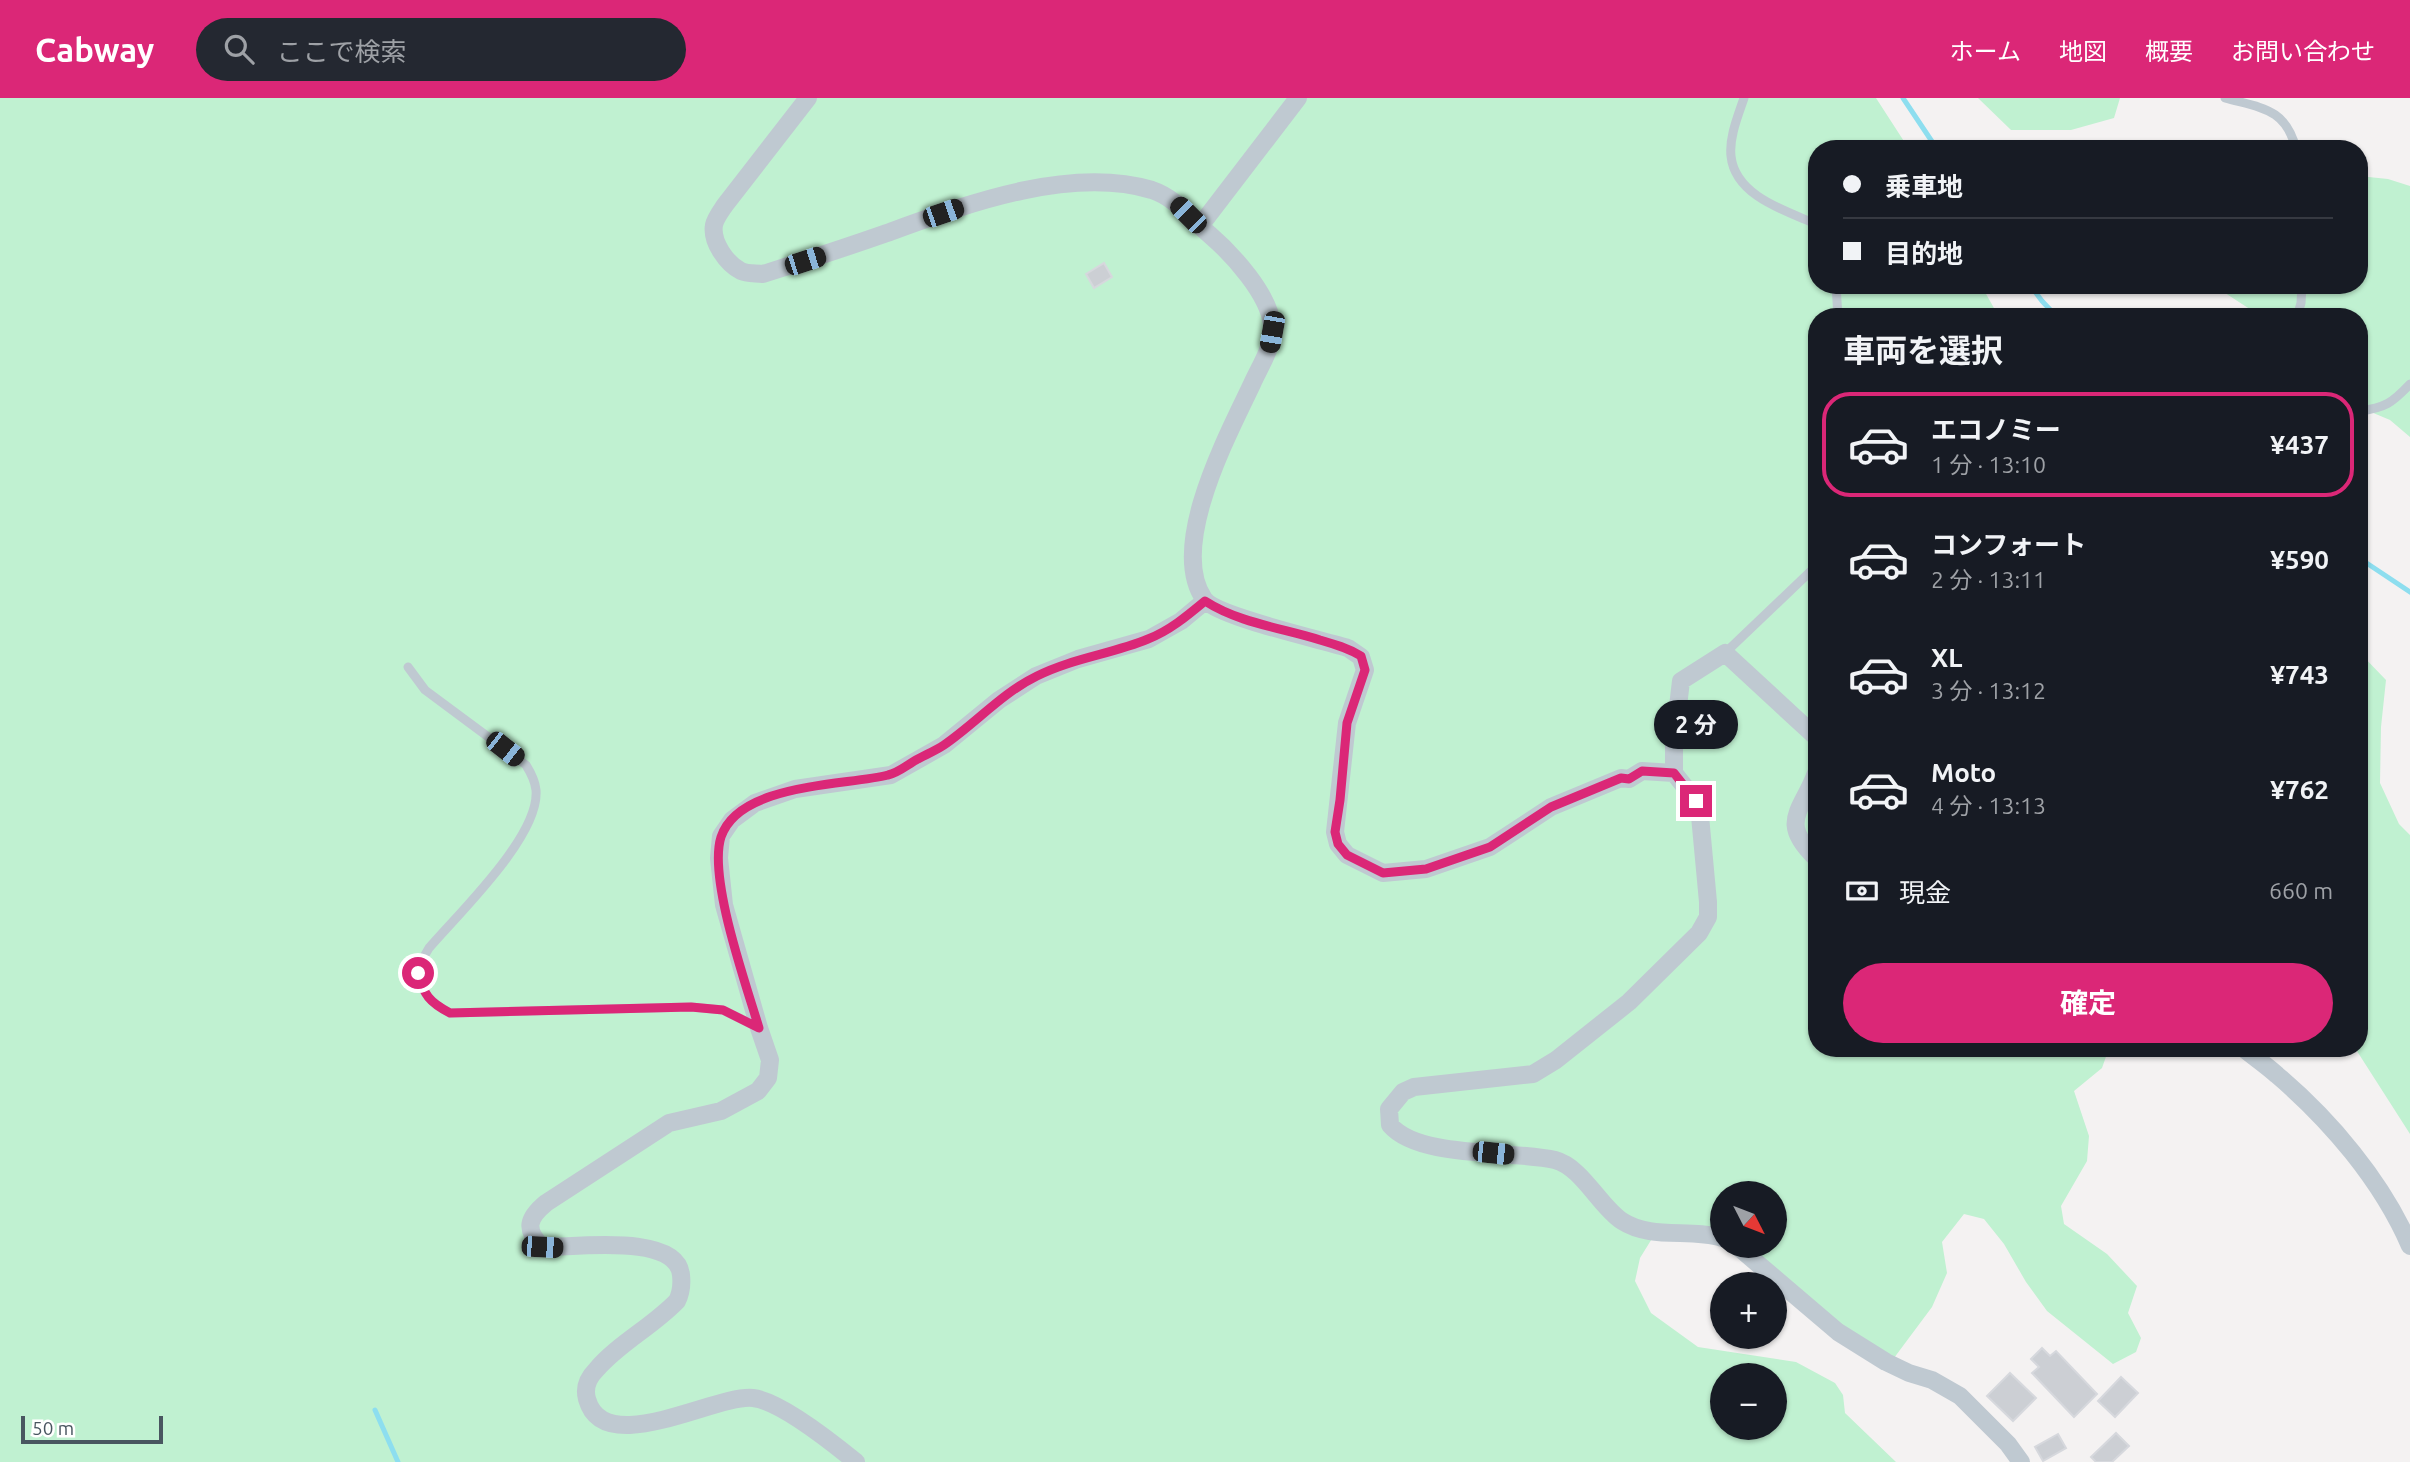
<!DOCTYPE html>
<html lang="ja">
<head>
<meta charset="utf-8">
<style>
	body { margin:0; font-family:Ubuntu,"Noto Sans JP",sans-serif; background:#242831; color:#f1f3f6; height:100vh; display:flex; flex-direction:column; font-size:26px; white-space:nowrap }
	* { box-sizing:border-box; margin:0 }
	p { font-size:23px; color:#9ea1a6 }
	.icon { flex:none; width:38px; height:38px; fill:none; stroke:currentColor; stroke-width:2; stroke-linecap:round; stroke-linejoin:round }
	.map { position:relative; flex:1; overflow:hidden }
	.sheet { position:absolute; left:1808px; top:210px; width:560px; height:749px; display:flex; flex-direction:column; background:#171b24; border-radius:28px; box-shadow:0 2px 5px #0004 }
	.sheet>* { flex:none }
	.guide { position:absolute; left:1808px; top:42px; width:560px; height:154px; border-radius:28px; box-shadow:0 2px 5px #0004; display:grid; align-content:center; height:154px; padding:0 35px; background:#171b24 }
	.needle { width:46px; rotate:132deg }
	.tools { position:absolute; left:1710px; top:1083px; display:grid; gap:14px }
	.tools a { display:grid; place-items:center; width:77px; height:77px; border-radius:50%; background:#171b24; box-shadow:0 2px 5px #0004; font-size:35px }
	.scale { position:absolute; left:21px; bottom:18px; width:142px; box-sizing:border-box; padding-left:7px; border:4px solid #495660; border-top:0; font-size:19px; line-height:24px; white-space:nowrap; color:#495660; -webkit-text-stroke:5px #fff; paint-order:stroke }
	.end { position:absolute; width:32px; height:32px; margin:-16px; border:9px solid #db2777; background:#fff; box-shadow:0 0 0 4px #fff }
	.from { border-radius:50% }
	.bubble { position:absolute; height:49px; border-radius:24px; background:#171b24; box-shadow:0 2px 5px #0004; font-size:23px; font-weight:700; line-height:49px; text-align:center }
	.car { position:absolute; width:21px; height:42px; margin:-21px -10px; border-radius:9px; box-shadow:0 0 5px 2px #0007; background:linear-gradient(#222 24%,#8ab4d8 0 40%,#222 0 76%,#8ab4d8 0 86%,#222 0) }
	.guide b { display:flex; align-items:center; gap:24px; height:66px; font-size:26px }
	.guide b+b { border-top:2px solid #363941 }
	.guide i { width:18px; height:18px; background:#f1f3f6 }
	ul { padding:0; list-style:none }
	li { display:flex; align-items:center; gap:21px; height:105px; margin:0 14px 10px; padding:0 21px; border:4px solid transparent; border-radius:28px }
	li div { flex:1 }
	li b { display:block; font-size:26px }
	li em { font-style:normal; font-weight:700 }
	li.on { border-color:#db2777 }
	li>.icon { width:63px; height:63px; stroke-width:1.5 }
	h2 { padding:0 35px; font-size:32px; line-height:84px }
	.pay { display:flex; align-items:center; gap:18px; height:77px; padding:0 35px; font-size:26px }
	.pay p { margin-inline-start:auto }
	.cta { display:flex; gap:14px; margin-top:auto; padding:14px 35px }
	.cta a { flex:1; height:80px; border-radius:42px; background:#db2777; color:#fff; font-size:28px; font-weight:700; line-height:80px; text-align:center }
	header { display:flex; align-items:center; gap:42px; box-sizing:border-box; height:98px; padding:0 35px; background:#db2777; color:#fff }
	header strong { font-size:33px }
	nav { display:flex; gap:38px; margin-inline-start:auto; font-size:24px }
	.search { width:490px; height:63px; background:#242831; display:flex; align-items:center; gap:18px; box-sizing:border-box; padding:0 24px; border-radius:38px; color:#9ea1a6; font-size:26px }
	.map>svg:first-child { display:block }
</style>
</head>
<body>
<header>
<strong>Cabway</strong>
<div class="search"><svg class="icon" aria-label="search" viewBox="0 0 24 24"><circle cx="10" cy="10" r="6"/><path d="M15 15l6 6"/></svg>ここで検索</div>
<nav><a>ホーム</a><a>地図</a><a>概要</a><a>お問い合わせ</a></nav>
</header>
<div class="map">
<svg width="2410" height="1364" viewBox="0 0 2410 1364">
	<rect width="100%" height="100%" fill="#f4f2f2"/>
	<path fill="#c0f1d1" fill-rule="evenodd" d="M0 0H1876L1909 51H1816V187H1981L1999 219H1816V950H2106L2108 953 2102 970 2074 993 2089 1038 2087 1063 2061 1108 2064 1126 2107 1156 2137 1188 2128 1215 2141 1240 2136 1254 2113 1266 2047 1213 2026 1184 2004 1146 1984 1121 1964 1116 1942 1144 1947 1175 1932 1209 1894 1260 1845 1232 1750 1148H1774V1096H1722V1134L1661 1126 1640 1160 1635 1183 1651 1215 1698 1249 1796 1264 1835 1285 1843 1297 1845 1315 1896 1364H865L853 1353 846 1364H0ZM1722 1278H1774V1330H1722Z
		M1978 0H2120L2114 20 2071 32H2011Z
		M2359 78 2388 81 2410 88V339L2390 322 2359 309V219H2262L2222 193 2223 187H2359Z
		M2359 554 2386 582 2381 629 2380 685 2399 726 2410 737V1036L2355 950H2359Z"/>
	<g fill="none" stroke-linecap="round" stroke-linejoin="round">
		<path stroke="#8ddeef" stroke-width="5" d="M1903 0 1937 51
			M2030 187 2042 203 2057 219
			M2359 460 2410 494
			M375 1312 398 1364"/>
	</g>
	<path fill="#cccfd4" stroke="#d6d8dd" stroke-width="2" d="M1104 165 1112 179 1094 190 1086 176Z
		M2042 1250 2050 1258 2056 1253 2097 1296 2074 1319 2032 1275 2039 1269 2031 1261Z
		M2010 1275 2036 1300 2013 1323 1987 1298Z
		M2121 1279 2138 1295 2115 1319 2098 1303Z
		M2116 1335 2129 1348 2112 1364H2096L2091 1359Z
		M2058 1336 2066 1350 2043 1363 2035 1349Z"/>
	<g fill="none" stroke-linecap="round" stroke-linejoin="round">
		<path stroke="#bfc9d1" stroke-width="9" d="M1744 0C1738 18 1729 39 1731 58 1735 98 1786 113 1816 126
			M2225 0C2261 10 2286 10 2296 51
			M1836 187 1838 219
			M2297 219 2301 205 2302 187
			M2359 313C2385 310 2392 305 2410 286
			M1725 555 1813 471H1816
			M408 569 425 592 526 667C531 675 535 682 536 692 540 738 458 816 429 850 410 879 421 900 450 915L691 909 723 912 759 930"/>
		<path stroke="#bfc9d1" stroke-width="18" d="M808 0 725 107C721 113 715 121 714 127 711 144 727 166 741 173 747 176 756 175 763 176 804 163 844 150 884 136 962 108 1068 67 1152 92 1176 100 1191 121 1210 137 1232 156 1269 196 1272 227 1274 248 1260 268 1252 286 1228 337 1168 448 1204 501 1215 518 1322 542 1348 550L1361 559 1365 572 1347 625 1335 734 1338 746 1347 757 1383 775 1426 771 1490 749 1551 709 1621 680 1629 681 1642 673 1674 675
			M1200 128 1298 0
			M1816 675C1802 713 1778 724 1816 760
			M2243 950C2254 959 2266 967 2277 977 2330 1022 2382 1083 2410 1148
			M1722 1140C1691 1130 1651 1142 1622 1123 1600 1109 1582 1069 1555 1062 1513 1052 1419 1061 1390 1027L1389 1011 1403 994 1414 989 1533 976 1556 962 1629 904 1699 835 1708 819V804L1700 718 1696 703 1674 675V642L1681 583 1725 555 1816 639
			M1737 1148 1838 1234 1886 1264 1909 1275 1932 1282 1960 1298 2008 1346 2021 1364
			M856 1364C834 1346 780 1303 753 1300 715 1296 604 1362 587 1301 584 1290 588 1280 596 1272 619 1245 652 1229 677 1203 681 1195 682 1186 681 1177 677 1134 572 1150 542 1149 524 1131 528 1120 546 1105L669 1025 721 1013 758 993 768 980 770 962 759 930 724 807 719 760 721 738 732 722 755 705 795 691 891 677 944 647 999 602 1036 578 1078 561 1149 541 1181 523 1205 503"/>
	</g>
	<g fill="none" stroke-linecap="round" stroke-linejoin="round">
		<path stroke="#db2777" stroke-width="9" d="M418 875C424 897 429 904 450 915L691 909 723 912 759 930C746 886 708 780 721 739 739 685 844 688 888 677 898 675 907 667 916 662 925 657 935 653 944 647 976 625 1002 595 1037 578 1073 560 1112 556 1148 541 1169 533 1187 518 1205 503 1239 525 1282 530 1320 542 1334 546 1348 550 1361 558L1365 572 1347 625 1340 702 1335 734 1338 746 1347 757 1383 775 1426 771 1490 749 1551 709 1621 680 1629 681 1642 673 1674 675 1696 703"/>
	</g>
</svg>
<div class="tools">
<a><svg class="needle" viewBox="-14 -14 28 28"><path d="M0-13l5 13h-10z" fill="#e53935"/><path d="M0 13l5-13h-10z" fill="#9ea1a6"/></svg></a>
<a>+</a>
<a>−</a>
</div>
<div class="scale">50 m</div>
<i class="end from" style="left:418px;top:875px"></i>
<i class="end" style="left:1696px;top:703px"></i>
<div class="bubble" style="left:1654px;top:602px;width:84px">2 分</div>
<i class="car" style="left:943px;top:115px;rotate:71deg"></i>
<i class="car" style="left:1188px;top:117px;rotate:315deg"></i>
<i class="car" style="left:805px;top:163px;rotate:72deg"></i>
<i class="car" style="left:1272px;top:234px;rotate:190deg"></i>
<i class="car" style="left:505px;top:651px;rotate:128deg"></i>
<i class="car" style="left:1493px;top:1055px;rotate:96deg"></i>
<i class="car" style="left:542px;top:1149px;rotate:93deg"></i>
<div class="guide">
<b><i class="from"></i>乗車地</b>
<b><i></i>目的地</b>
</div>
<section class="sheet">
<h2>車両を選択</h2>
<ul>
<li class="on"><svg class="icon" aria-label="car" viewBox="0 0 24 24"><path d="M5 17H2v-5l4-1 3-4h7l3 4 3 1v5h-3M9 17h6M6 11h13"/><circle cx="7" cy="17" r="2"/><circle cx="17" cy="17" r="2"/></svg><div><b>エコノミー</b><p>1 分 · 13:10</p></div><em>¥437</em></li>
<li><svg class="icon" aria-label="car" viewBox="0 0 24 24"><path d="M5 17H2v-5l4-1 3-4h7l3 4 3 1v5h-3M9 17h6M6 11h13"/><circle cx="7" cy="17" r="2"/><circle cx="17" cy="17" r="2"/></svg><div><b>コンフォート</b><p>2 分 · 13:11</p></div><em>¥590</em></li>
<li><svg class="icon" aria-label="car" viewBox="0 0 24 24"><path d="M5 17H2v-5l4-1 3-4h7l3 4 3 1v5h-3M9 17h6M6 11h13"/><circle cx="7" cy="17" r="2"/><circle cx="17" cy="17" r="2"/></svg><div><b>XL</b><p>3 分 · 13:12</p></div><em>¥743</em></li>
<li><svg class="icon" aria-label="car" viewBox="0 0 24 24"><path d="M5 17H2v-5l4-1 3-4h7l3 4 3 1v5h-3M9 17h6M6 11h13"/><circle cx="7" cy="17" r="2"/><circle cx="17" cy="17" r="2"/></svg><div><b>Moto</b><p>4 分 · 13:13</p></div><em>¥762</em></li>
</ul>
<div class="pay"><svg class="icon" aria-label="cash" viewBox="0 0 24 24"><path d="M3 7h18v10H3z"/><circle cx="12" cy="12" r="2"/></svg>現金<p>660 m</p></div>
<div class="cta"><a>確定</a></div>
</section>
</div>
</body>
</html>
